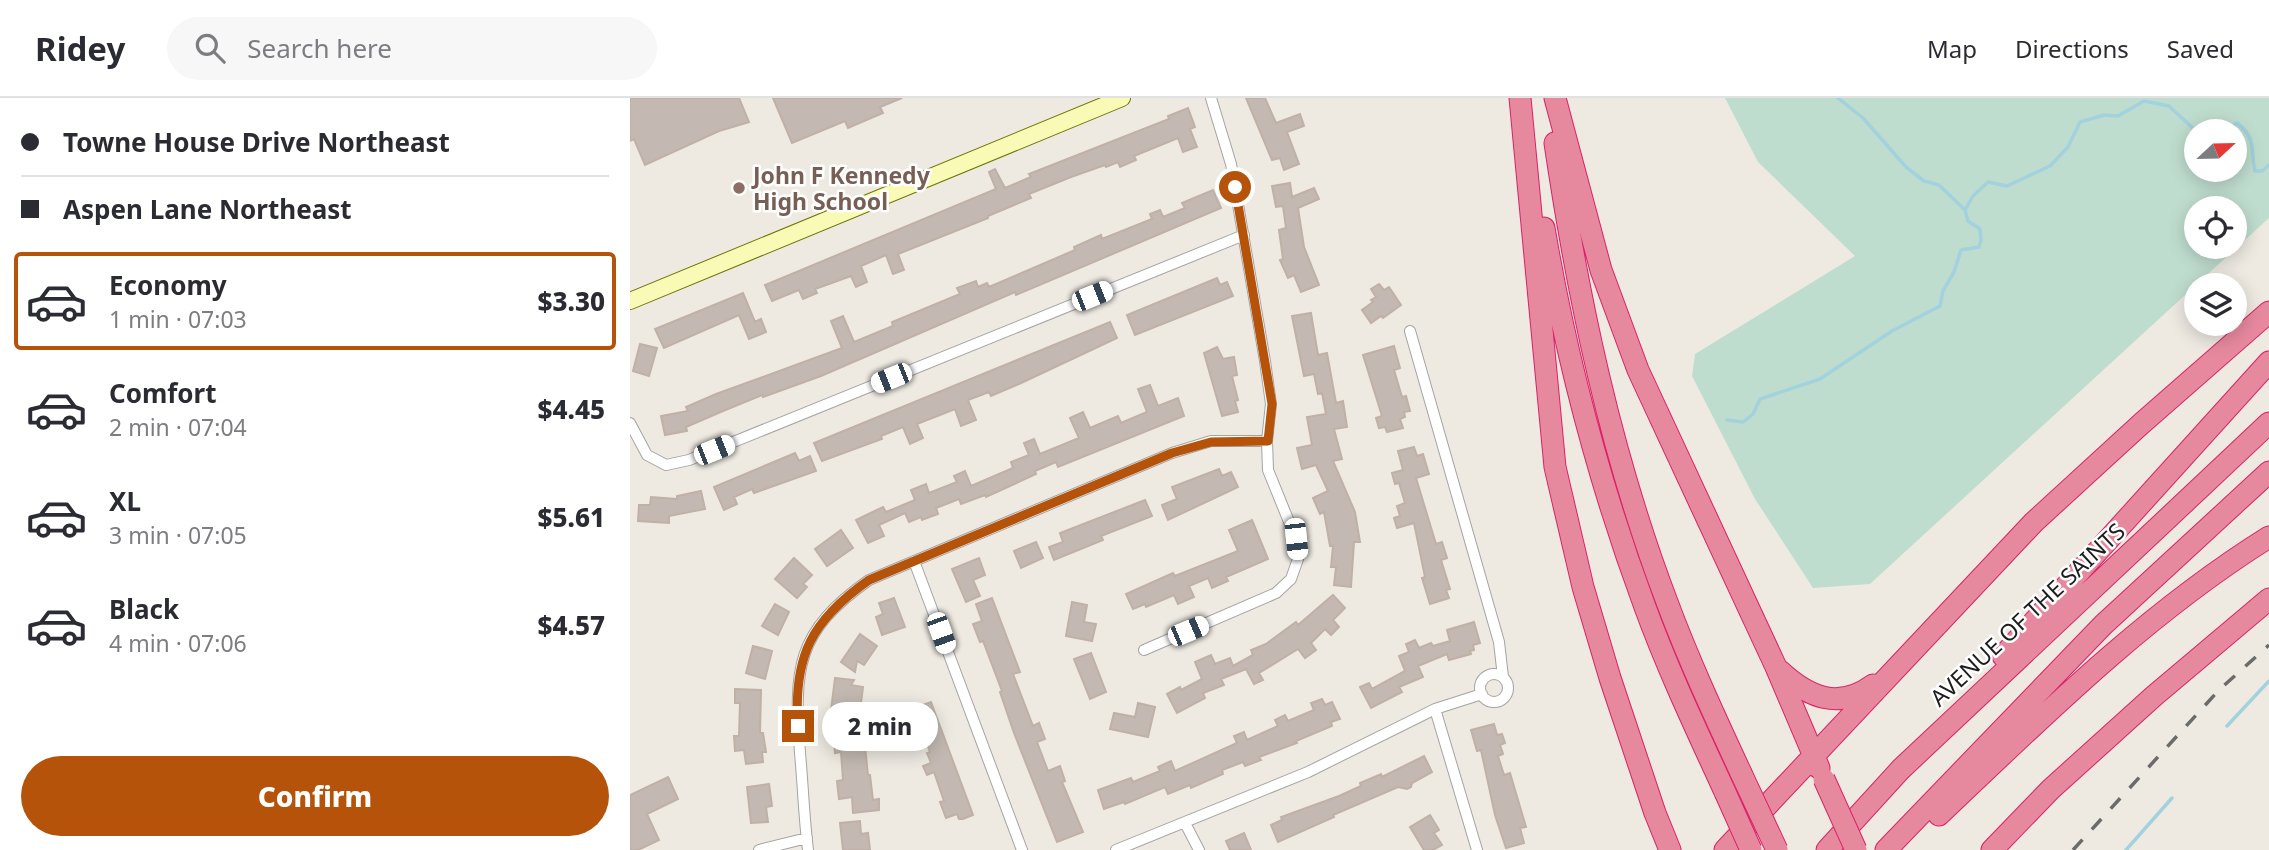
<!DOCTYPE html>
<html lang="en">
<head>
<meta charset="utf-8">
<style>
	body { margin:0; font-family:"Noto Sans",sans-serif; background:#f7f7f7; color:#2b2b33; height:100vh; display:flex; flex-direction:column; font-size:26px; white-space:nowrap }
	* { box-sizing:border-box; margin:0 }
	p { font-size:23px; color:#7c7c81 }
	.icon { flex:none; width:38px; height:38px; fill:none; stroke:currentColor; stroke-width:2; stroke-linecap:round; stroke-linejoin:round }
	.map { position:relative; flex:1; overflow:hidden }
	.drawer { display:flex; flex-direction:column; background:#fff; width:630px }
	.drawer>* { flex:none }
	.guide { display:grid; align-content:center; height:154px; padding:0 21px; background:#fff }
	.needle { width:46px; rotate:68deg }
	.tools { position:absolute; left:1554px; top:21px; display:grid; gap:14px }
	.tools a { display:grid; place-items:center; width:63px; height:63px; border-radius:50%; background:#fff; box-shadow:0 4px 18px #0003; font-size:35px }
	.end { position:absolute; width:32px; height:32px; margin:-16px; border:9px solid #b45309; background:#fff; box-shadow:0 0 0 4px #fff }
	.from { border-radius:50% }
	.bubble { position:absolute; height:49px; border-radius:24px; background:#fff; box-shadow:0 4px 18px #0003; font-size:23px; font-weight:800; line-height:49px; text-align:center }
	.car { position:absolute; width:21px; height:42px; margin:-21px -10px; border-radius:9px; box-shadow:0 0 5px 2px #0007; background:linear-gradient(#fff 24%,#345 0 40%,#fff 0 76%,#345 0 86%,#fff 0) }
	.guide b { display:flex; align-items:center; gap:24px; height:66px; font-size:26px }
	.guide b+b { border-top:2px solid #e1e1e2 }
	.guide i { width:18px; height:18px; background:#2b2b33 }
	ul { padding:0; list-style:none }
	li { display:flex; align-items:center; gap:21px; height:98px; margin:0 14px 10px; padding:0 7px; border:4px solid transparent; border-radius:7px }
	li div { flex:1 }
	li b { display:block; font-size:26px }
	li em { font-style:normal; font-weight:800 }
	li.active { border-color:#b45309 }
	li>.icon { width:63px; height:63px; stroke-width:1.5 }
	.primary-button { display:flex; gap:14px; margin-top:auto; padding:14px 21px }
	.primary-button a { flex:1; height:80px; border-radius:42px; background:#b45309; color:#fff; font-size:28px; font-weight:800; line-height:80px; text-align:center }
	header { display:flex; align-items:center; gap:42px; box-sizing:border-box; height:98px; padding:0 35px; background:#fff; border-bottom:2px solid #e1e1e2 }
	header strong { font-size:33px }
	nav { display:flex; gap:38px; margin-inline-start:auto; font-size:24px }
	.search { width:490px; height:63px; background:#f7f7f7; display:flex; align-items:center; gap:18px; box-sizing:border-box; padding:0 24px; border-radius:38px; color:#7c7c81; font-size:26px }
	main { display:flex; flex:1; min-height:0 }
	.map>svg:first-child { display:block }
</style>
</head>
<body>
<header>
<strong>Ridey</strong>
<div class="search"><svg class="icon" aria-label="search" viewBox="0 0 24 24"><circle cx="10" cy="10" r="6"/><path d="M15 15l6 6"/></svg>Search here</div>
<nav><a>Map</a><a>Directions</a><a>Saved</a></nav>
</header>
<main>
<section class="drawer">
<div class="guide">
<b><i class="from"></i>Towne House Drive Northeast</b>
<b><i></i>Aspen Lane Northeast</b>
</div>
<ul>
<li class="active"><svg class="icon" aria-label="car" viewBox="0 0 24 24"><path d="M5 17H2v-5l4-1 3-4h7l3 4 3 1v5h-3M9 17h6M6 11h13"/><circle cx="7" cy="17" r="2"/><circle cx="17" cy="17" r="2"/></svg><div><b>Economy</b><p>1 min · 07:03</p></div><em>$3.30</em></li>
<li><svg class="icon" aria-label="car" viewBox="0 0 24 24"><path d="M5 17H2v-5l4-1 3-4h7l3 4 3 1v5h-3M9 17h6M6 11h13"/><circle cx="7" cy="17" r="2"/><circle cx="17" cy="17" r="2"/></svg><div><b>Comfort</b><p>2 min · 07:04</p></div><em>$4.45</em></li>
<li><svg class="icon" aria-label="car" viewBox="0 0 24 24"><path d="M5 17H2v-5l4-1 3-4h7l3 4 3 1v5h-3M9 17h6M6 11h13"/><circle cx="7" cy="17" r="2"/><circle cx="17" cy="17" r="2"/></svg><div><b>XL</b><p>3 min · 07:05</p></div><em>$5.61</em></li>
<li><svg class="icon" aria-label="car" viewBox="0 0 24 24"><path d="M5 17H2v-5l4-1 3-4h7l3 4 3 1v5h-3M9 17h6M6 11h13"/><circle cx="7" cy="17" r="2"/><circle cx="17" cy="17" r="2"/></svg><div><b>Black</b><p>4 min · 07:06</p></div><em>$4.57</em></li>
</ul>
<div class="primary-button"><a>Confirm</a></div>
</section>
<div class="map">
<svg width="1639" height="752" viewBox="0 0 1639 752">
	<rect width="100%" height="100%" fill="#eeeae2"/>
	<path fill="#bfddce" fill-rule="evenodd" d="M1095 0H1639V120L1240 486 1183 490 1125 401 1062 278 1065 256 1225 158 1128 64ZM1566 33H1605V72H1566ZM1566 110H1605V149H1566Z"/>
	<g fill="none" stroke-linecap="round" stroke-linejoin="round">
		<path stroke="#a2d2dd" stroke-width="3.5" d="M1208 0 1233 20 1276 69 1294 83 1309 87 1335 112
			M1594 33 1607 25C1627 40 1620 51 1625 73H1632L1639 67
			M1097 322 1113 324 1123 316 1130 301 1190 281 1262 233 1310 208 1313 193 1324 174 1331 152 1349 149 1351 142 1350 131 1338 123 1335 112 1343 98 1358 84 1377 88 1420 68 1438 49 1450 24 1474 17 1488 18 1514 3 1539 8 1566 33
			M1597 628 1639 583
			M1496 752 1542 700"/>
	</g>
	<path fill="#c3b9b2" stroke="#c0b0a5" stroke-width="2" d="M0 0H109L119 24 89 33 15 67 4 41 0 43Z
		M143 0H272L250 9 253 15 218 30 215 23 162 45Z
		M616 0H635L646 25 670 16 674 28 657 34 669 66 654 72 650 60 642 62Z
		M558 10 565 29 560 31 567 49 553 54 548 40 504 58 506 62 490 69 488 64 476 69 475 67 441 79 399 96 401 100 358 118V120L268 156 274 172 263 176 256 157 231 168 237 184 226 189 221 178 185 191 187 195 173 201 169 192 142 203 135 187 366 91 359 74 365 71 375 90 401 79 399 76 539 21 538 18Z
		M660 85 662 99 684 90 689 101 668 110 674 149 689 187 671 194 664 177 658 180 650 162 653 161 649 132 656 130 653 108 646 109 642 88Z
		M583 92 591 110 386 197 385 194 191 278 133 299 132 297 93 313 56 329 57 333 35 337 31 318 58 313 56 309 86 296 212 250 201 223 213 218 224 244 263 228 262 224 330 196 327 190 346 183 348 189 357 185 359 189 445 152 444 149 471 137 472 141 522 121 520 116 530 112 533 119 555 110 552 105Z
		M587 180 590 187 597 184 603 198 505 237 497 217Z
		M749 186 754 192 759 189 771 207 753 220 751 218 741 225 732 212 743 204 741 202 746 199 741 191Z
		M113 195 125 224 131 221 136 234 119 241 109 217 34 250 25 231Z
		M681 215 688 257 697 255 706 305 713 303 717 329 704 331 712 361 703 363 725 414 730 444H724L721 489 704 487 706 469H701L703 448H700L694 414 690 416 683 400 698 393 686 367 672 371 667 350 682 347 677 319 696 316 692 295 688 296 684 276 674 278 662 218Z
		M480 224 487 240 389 286 361 298 359 294 338 302 346 322 331 328 325 311 287 326 293 340 280 346 273 329 251 338 252 341 192 363 184 345Z
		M10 246 27 250 19 278 3 273Z
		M764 248 770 270 764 272 772 299 776 298 780 313 774 314 775 319 770 321 773 330 757 334 755 329 749 330 746 320 752 318 733 257Z
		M587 249 593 261 604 259 607 277 602 278 608 302 605 303 608 314 592 318 574 255Z
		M520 287 528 308 548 300 554 318 428 369 426 364 405 373 406 376 356 399 355 397 331 406 329 401 306 410 308 416 292 422 291 419 279 424 275 415 249 427 254 438 238 445 226 422 253 409 256 414 285 402 281 392 296 386 299 395 327 384 324 378 335 373 341 388 383 370 381 364 399 357 394 345 404 341 410 356 449 340 440 320 453 314 460 330 488 318 491 325 517 314 508 291Z
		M784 349 787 358 793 356 799 376 786 380 806 446 812 444 817 460 811 462 820 491 816 492 819 500 800 506 792 480 795 479 784 425 767 430 764 420 770 418 767 408 775 405 769 385 765 386 762 375 773 372 768 353Z
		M165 355 169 363 180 358 186 373 124 395 122 391 104 399 107 406 94 412 84 389Z
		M589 371 592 378 601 374 608 389 538 422 532 407 547 401 542 389Z
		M71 393 75 411 39 418V425L8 423 9 407H20L21 399 47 401V398Z
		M515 402 522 418 471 438 473 442 424 462 419 449 433 444 430 435Z
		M622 422 638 461 596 479 598 483 582 490 578 480 559 488 564 499 548 506 544 497 516 509 515 506 503 511 496 496 543 475 545 478 608 453 599 432Z
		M211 432 223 450 197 468 185 451Z
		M406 444 413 460 391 470 384 453Z
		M164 460 182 477 173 486 177 489 167 500 145 481Z
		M349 460 355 477 343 482 350 498 336 504 322 471Z
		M703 497 715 510 703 522 709 529 701 537 695 531 681 545 686 552 675 560 668 551 629 575 633 582 624 586 616 571 591 581 594 587 573 595 575 600 547 615 537 596 550 589 551 592 572 581 565 564 581 557 585 566 600 560 603 568 623 557 621 552 636 546 666 524 668 527Z
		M264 500 275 529 252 537 246 519 253 516 249 505Z
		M362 500 390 574 383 576 403 628 409 625 415 641 407 644 418 673 430 668 435 683 432 684 453 734 427 744 384 635 370 594 372 593 353 543 350 544 343 526 352 523 346 506Z
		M442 504 457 507 454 524 466 526 462 543 436 538Z
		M145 506 159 514 148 537 132 528Z
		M844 524 850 545 843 547 844 552 840 553 841 556 819 562 817 556 788 568 793 579 769 589 772 594 741 610 730 589 739 585 742 591 775 573 769 558 779 554 776 546 785 542 789 550 801 545 803 548 820 543 817 532Z
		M230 536 247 548 234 567 227 563 225 574 211 564Z
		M123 548 142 553 135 581 116 575Z
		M461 555 476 594 460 601 444 561Z
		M205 580 224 582 221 587 233 589 230 612 221 611 224 640 234 639 238 677H240L243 702 249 701V712L223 715 222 699 209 701 207 683 213 682 211 654 205 655 201 612Z
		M105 591 131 592 130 635H133L136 654H132L133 664 116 666 114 652 105 653 104 638H109L110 605H105Z
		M692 601 695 607 702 604 710 621 701 624 702 628 666 643 667 645 629 659 631 662 615 668 613 664 592 672 593 676 561 690 560 687 538 696 535 689 495 706 494 704 474 711 468 692 501 680 503 684 530 673 528 669 541 663 545 673 607 645 604 638 614 634 617 642 648 628 645 622 655 617 658 623 684 612 681 605Z
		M301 604 343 717 333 721H329L327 716 316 720 310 704 314 703 304 674 297 677 293 668 301 665 297 655 300 654 284 610Z
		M508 605 525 609 518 639 480 631 484 615 505 619Z
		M864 626 867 637 872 636 875 645 870 647 873 656 868 658 874 677 880 675 896 729 890 730 894 745 876 750 865 717 851 652 847 653 841 632Z
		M794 658 802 674 782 685 781 689 777 691 768 689 703 717 704 719 648 744 641 727 652 722 651 719 709 698 731 688 730 685 751 676 752 679Z
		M38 679 48 701 17 716 29 742 8 752H0V697Z
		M139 686 142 708 136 709 138 724 121 725 117 689Z
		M800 717 809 732 804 735 812 747 803 752H794L780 729Z
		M230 723 231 736 238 735 240 752H213L210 725Z
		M614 735 621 752H600L596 743Z"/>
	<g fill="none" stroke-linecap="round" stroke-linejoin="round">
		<defs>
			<path id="street" d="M780 233 869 544 873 579
				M0 325 17 357 36 367 59 362 614 137
				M284 463 392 752
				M514 552 646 495 661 481 668 461 666 441 638 372 637 343 641 306 635 263 601 66 581 0
				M850 590a14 14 0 1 1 28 0a14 14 0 1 1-28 0Z
				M805 611 847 752
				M555 725 569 752
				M129 752 177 740
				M178 752C174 720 173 687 170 655 164 571 165 534 239 482L542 355 581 343H637
				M486 752 678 674 805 611 852 596"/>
			<path id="secondary" d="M0 203 492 0"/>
			<path id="highway" d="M890 0 925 369 953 489 980 580 1025 715 1040 752
				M925 0 971 172 1008 272 1146 569 1189 670
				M925 45C948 201 981 357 1037 504 1059 563 1085 619 1111 675
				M914 130C936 259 969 385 1015 509 1038 572 1067 633 1095 694
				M1373 558 1639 264
				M1150 573C1179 600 1209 612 1243 587
				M1309 717C1412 619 1517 515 1639 439
				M1095 752 1404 424 1511 326 1639 214
				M1197 752 1271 671 1639 325
				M1256 752 1473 527 1639 374
				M1362 752 1421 691 1524 598 1639 501"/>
		</defs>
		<use href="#street" stroke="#a4a4a4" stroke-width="12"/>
		<use href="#secondary" stroke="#6d7503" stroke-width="18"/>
		<use href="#highway" stroke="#db2168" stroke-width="23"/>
		<use href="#street" stroke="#fff" stroke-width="10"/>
		<use href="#secondary" stroke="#f9fab5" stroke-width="16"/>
		<use href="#highway" stroke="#e7899e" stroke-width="21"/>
		<path stroke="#6b6b6b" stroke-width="3.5" stroke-dasharray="14 14" stroke-linecap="butt" d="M1443 752 1589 592 1639 547"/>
		<defs>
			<path id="highway-bridge" d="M1111 675 1147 752
				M1194 681 1226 752
				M1095 694 1121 752"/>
		</defs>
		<use href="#highway-bridge" stroke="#db2168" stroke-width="23" stroke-linecap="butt"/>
		<use href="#highway-bridge" stroke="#e7899e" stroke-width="21"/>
	</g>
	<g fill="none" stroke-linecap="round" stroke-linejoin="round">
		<path stroke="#b45309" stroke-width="9" d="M168 628C163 558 182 522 239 482L542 355 581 344 638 343 642 306 605 89"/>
	</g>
	<circle fill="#8d6e63" stroke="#fff" stroke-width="2.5" cx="109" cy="90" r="7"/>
	<g text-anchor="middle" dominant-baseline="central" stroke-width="5" stroke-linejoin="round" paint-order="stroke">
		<g font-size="23" font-weight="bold" fill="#785e54" stroke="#fff" text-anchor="start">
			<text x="123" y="77">John F Kennedy<tspan x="123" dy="26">High School</tspan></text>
		</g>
		<g font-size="23" fill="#1d1d1d" stroke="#fff">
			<text transform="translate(1397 516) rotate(-43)">AVENUE OF THE SAINTS</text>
		</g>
	</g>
</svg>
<div class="tools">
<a><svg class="needle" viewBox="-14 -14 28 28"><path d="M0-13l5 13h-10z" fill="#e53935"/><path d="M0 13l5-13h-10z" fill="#7c7c81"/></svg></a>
<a><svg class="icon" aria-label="locate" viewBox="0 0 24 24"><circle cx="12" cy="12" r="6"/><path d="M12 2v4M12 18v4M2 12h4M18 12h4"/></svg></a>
<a><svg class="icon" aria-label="layers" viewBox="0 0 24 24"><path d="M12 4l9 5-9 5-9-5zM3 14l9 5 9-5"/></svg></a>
</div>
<i class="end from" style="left:605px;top:89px"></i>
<i class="end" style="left:168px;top:628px"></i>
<div class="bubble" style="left:192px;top:604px;width:116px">2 min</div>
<i class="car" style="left:462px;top:198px;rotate:68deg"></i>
<i class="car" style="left:261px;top:280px;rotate:248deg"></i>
<i class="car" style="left:84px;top:352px;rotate:68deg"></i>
<i class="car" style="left:666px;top:441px;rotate:174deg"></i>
<i class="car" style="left:558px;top:533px;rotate:67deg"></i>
<i class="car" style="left:311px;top:535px;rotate:160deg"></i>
</div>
</main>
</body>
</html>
